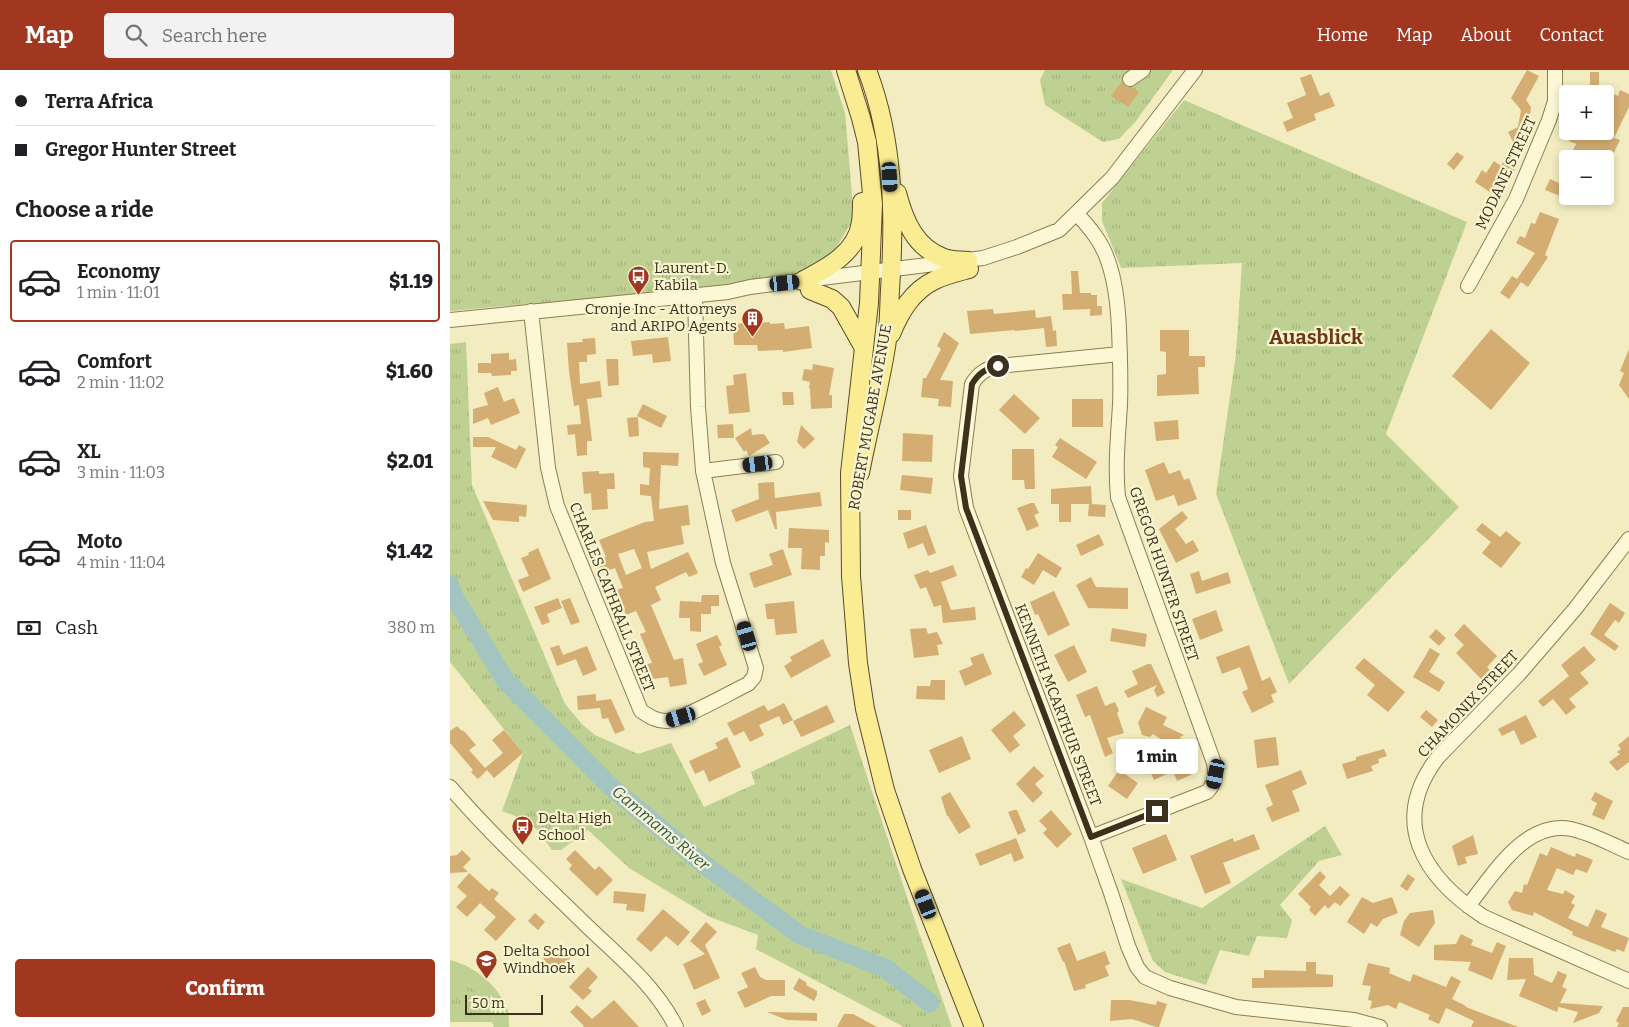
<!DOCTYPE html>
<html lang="en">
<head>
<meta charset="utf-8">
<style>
	body { margin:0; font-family:Bitter,serif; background:#f2f2f2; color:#202124; height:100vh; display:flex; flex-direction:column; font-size:19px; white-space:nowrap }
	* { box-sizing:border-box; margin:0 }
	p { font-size:16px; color:#757577 }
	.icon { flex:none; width:28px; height:28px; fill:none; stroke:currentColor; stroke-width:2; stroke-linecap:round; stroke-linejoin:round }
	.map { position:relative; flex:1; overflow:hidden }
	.drawer { display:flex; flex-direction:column; background:#fff; width:450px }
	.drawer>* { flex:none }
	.top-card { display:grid; align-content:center; height:110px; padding:0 15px; background:#fff }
	.tools { position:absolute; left:1109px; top:15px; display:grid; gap:10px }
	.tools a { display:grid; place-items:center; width:55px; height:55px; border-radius:5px; background:#fff; box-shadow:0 2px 8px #0003; font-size:25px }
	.scale { position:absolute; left:15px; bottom:12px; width:78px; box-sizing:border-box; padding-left:5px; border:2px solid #3b311c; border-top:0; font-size:14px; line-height:18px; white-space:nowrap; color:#3b311c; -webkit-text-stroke:4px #f9f4d0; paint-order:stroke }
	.end { position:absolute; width:22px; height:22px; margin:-11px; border:6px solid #3b311c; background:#fff; box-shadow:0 0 0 2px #fff }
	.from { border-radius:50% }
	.bubble { position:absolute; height:35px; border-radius:5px; background:#fff; box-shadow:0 2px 8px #0003; font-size:16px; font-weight:800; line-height:35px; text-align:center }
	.car { position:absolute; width:15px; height:30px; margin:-15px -8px; border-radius:6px; box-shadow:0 0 4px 1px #0007; background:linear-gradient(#222 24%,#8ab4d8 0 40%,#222 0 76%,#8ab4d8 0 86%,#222 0) }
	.top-card b { display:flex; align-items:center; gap:18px; height:48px; font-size:19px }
	.top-card b+b { border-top:1px solid #e0e0e0 }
	.top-card i { width:12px; height:12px; background:#202124 }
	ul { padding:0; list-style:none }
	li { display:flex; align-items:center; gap:15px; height:82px; margin:0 10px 8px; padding:0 5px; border:2px solid transparent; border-radius:5px }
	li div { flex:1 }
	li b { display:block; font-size:19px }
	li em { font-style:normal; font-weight:800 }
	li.current { border-color:#a23720 }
	li>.icon { width:45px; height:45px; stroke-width:1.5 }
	h2 { padding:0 15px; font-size:22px; line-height:60px }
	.pay { display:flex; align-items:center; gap:12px; height:55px; padding:0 15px; font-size:19px }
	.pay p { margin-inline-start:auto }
	.cta { display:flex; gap:10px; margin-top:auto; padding:10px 15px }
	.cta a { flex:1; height:58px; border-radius:5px; background:#a23720; color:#fff; font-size:20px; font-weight:800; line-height:58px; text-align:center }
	header { display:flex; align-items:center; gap:30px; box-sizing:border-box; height:70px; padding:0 25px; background:#a23720; color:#fff }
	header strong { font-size:24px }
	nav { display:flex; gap:28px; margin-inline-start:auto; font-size:18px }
	.search { width:350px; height:45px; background:#f2f2f2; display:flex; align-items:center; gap:12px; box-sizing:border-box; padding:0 18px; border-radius:5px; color:#757577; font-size:19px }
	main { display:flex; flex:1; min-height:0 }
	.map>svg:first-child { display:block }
</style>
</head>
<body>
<header>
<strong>Map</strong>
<div class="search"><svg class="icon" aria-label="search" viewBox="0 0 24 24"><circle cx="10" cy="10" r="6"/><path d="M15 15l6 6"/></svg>Search here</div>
<nav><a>Home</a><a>Map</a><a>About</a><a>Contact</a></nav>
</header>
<main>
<section class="drawer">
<div class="top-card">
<b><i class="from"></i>Terra Africa</b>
<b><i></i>Gregor Hunter Street</b>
</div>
<h2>Choose a ride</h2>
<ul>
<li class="current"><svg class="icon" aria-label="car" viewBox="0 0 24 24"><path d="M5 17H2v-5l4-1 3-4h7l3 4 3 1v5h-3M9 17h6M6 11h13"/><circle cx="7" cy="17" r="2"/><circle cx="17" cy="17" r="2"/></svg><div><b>Economy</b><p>1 min · 11:01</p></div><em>$1.19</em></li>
<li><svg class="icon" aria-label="car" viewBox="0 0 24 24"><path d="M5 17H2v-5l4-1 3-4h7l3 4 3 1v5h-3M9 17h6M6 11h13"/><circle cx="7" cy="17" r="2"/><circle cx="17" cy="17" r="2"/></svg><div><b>Comfort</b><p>2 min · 11:02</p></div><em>$1.60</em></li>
<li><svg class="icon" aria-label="car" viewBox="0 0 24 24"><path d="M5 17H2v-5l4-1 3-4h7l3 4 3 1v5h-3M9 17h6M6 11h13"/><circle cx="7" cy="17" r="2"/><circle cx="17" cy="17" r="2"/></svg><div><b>XL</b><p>3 min · 11:03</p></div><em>$2.01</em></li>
<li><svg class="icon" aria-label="car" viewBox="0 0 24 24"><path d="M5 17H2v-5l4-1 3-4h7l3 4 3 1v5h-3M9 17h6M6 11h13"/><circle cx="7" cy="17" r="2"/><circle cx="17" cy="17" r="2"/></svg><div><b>Moto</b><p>4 min · 11:04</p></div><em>$1.42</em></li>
</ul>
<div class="pay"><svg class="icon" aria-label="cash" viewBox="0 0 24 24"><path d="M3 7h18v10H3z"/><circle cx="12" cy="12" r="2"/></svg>Cash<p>380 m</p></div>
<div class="cta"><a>Confirm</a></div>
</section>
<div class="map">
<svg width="1179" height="957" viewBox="0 0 1179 957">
	<defs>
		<pattern id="grass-tufts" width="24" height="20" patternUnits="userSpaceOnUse" patternTransform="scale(1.25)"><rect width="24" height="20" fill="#bed192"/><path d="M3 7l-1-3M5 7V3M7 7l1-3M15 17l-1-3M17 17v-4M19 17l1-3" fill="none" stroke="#a4b47d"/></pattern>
	</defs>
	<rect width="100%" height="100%" fill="#f2ecc0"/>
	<path fill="url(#grass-tufts)" d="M0 0H381L395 43 404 148 386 178 351 207 245 226 78 234 0 241Z
		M595 0H723L686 51 669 69 653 72 595 35 590 10Z
		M734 30 1017 152 936 364 1009 437 839 614 766 424 786 284 792 193 671 198 652 151V133Z
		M16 272 22 415 115 634 133 655 145 665 188 684 221 673 254 737 305 714 301 702 400 655 469 863 502 957H454L306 879 308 865 260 847 179 798 138 760 111 780H102L89 762 78 751 52 741 73 683 0 592V274Z
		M875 756 892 785 869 791 830 835 842 850 837 868 807 866 799 886 770 880 756 915 715 902 703 891 671 809 752 838Z
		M0 907C23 914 44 931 44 957L42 952H0Z"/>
	<path fill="#bed192" d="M0 890C25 896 49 916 58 941 59 946 59 952 59 957H44C44 931 23 914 0 907Z"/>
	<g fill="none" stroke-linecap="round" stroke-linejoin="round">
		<path stroke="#a3c4c0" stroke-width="19" d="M0 515 4 527 56 611 160 716 252 793 350 865 435 898 480 933"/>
	</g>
	<path fill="#d4ad72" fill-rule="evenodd" d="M1077 0 1089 6 1076 30 1081 37 1078 59 1074 65 1063 72 1058 62 1068 57 1071 40 1061 28Z
		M1140 2H1149V16H1140Z
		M861 4 870 26 879 22 885 36 864 44 866 50 837 62 833 52 843 48 837 33 856 25 850 8Z
		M672 11 676 17H682L689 22 678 37 661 26Z
		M1155 20 1168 26 1170 20 1179 24V37L1164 68 1170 70 1161 89H1143L1123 80 1126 74 1119 71 1123 61H1155Z
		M1007 82 1014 87 1004 100 997 94Z
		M1044 91 1051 96 1053 92 1065 100 1047 127 1025 112 1032 100 1036 103Z
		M1118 94V129L1095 120 1100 109 1109 113Z
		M1090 142 1109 149 1095 185 1098 187 1078 217 1071 212 1059 229 1050 223 1062 206 1067 209 1085 183 1066 173 1070 166 1075 168 1081 153 1085 154Z
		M621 201H628L630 223H641V225H647V236H652V245L640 246V239L613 240 612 224H622Z
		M543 239 544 244 585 240 586 248 601 246 603 261 606 260 607 276 596 277 594 258 565 261V260L520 264 517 241Z
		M320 252V254L334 253 335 259 359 256 362 278 333 282V280L308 281 307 275H284L283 254Z
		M1041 259 1080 293 1041 340 1002 306Z
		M710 260H739V286H755V297H748L749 324 707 326V305L716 304V282L710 281Z
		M494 262 509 273 490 310 503 311 501 337 488 336 489 329 471 327 473 308H476L491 279 487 276Z
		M218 267 221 291 203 293 202 284 183 286 181 271Z
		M145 268 146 284 137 285V292H129L130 314 150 311 152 327 137 329 142 371H137V385L127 386 125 364 118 365 117 355 131 354 129 335 124 336 119 301 117 273 133 272 132 269Z
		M1179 279V329L1169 315 1174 303 1170 301Z
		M59 283V290L66 289 67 301H61V305L42 306 41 303H28V293H41V284Z
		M156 289H168L169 315 158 316Z
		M363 294 384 298 379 325H382V338L361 339 360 319 359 318 360 312 352 310 354 299 362 300Z
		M296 303 300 342 279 344 276 316 284 315 283 305Z
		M48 317 54 332 64 328 70 343 41 355 38 348 23 354V339L38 335 34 323Z
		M332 322H343L344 335H333Z
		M564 324 590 348 575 364 549 340Z
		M622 329H653V357H622Z
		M193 334 217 346 211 358 187 346Z
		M188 347 189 366 179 367 177 348Z
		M728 350 729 369 706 371 704 352Z
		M283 354 284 368H268L267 355Z
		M351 355 365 369 354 379 347 372Z
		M301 358 302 365 314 364 320 373 299 386 296 380 294 382 285 368Z
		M453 363 483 365 482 392 452 391Z
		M23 367H38L66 380 69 375 76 379 66 399 41 387 46 377H23Z
		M610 368 647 392 636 409 602 387 608 377 605 375Z
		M562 379H584L585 419H575L574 410H562Z
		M193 382 229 383 228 396 211 395 209 439 238 435 240 455 231 456 234 474 197 482 201 499 238 482 248 503 239 507 236 502 205 517 211 530 201 535 224 590 233 588 237 614 220 617 218 607 196 610 193 595 202 593 190 564 196 562 186 541 176 545 166 520 173 518 165 498 150 504 144 491 156 487 149 470 195 452 204 451 201 426 190 425V414L199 415 200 398 193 397ZM184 479 192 498 176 505 168 484Z
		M714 392 719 404 730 400 734 410 739 408 747 429 728 436 724 425 706 431 695 400Z
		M149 401V404L164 403 165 419H157L158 439 142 440 141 423 134 424 132 402Z
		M452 405 483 408 481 424 450 420Z
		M324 412 325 428 370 422 372 436 326 442 327 459H325L318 440 286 452 281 440 309 429 308 413Z
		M641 416 642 434H621V452H609V434H601V419Z
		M33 431 77 435 76 447 69 446V452L43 450Z
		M581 433H584L589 443 584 445 589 456 577 461 567 438Z
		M639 434 656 435 655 447 638 446Z
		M448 440H461V450H448Z
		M732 441 738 448 725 459 736 474 743 470 749 481 726 493 709 459Z
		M1032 453 1050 467 1056 461 1071 473 1051 498 1032 483 1041 472 1026 460Z
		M476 455 486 483 478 486 473 473 458 479 453 463Z
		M339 458 379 460V473L375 472V486H370V500L351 499 352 478H338Z
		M649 464 654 475 631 486 626 475Z
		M88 478 101 509 73 522 68 510 79 506 71 488 79 485 78 483Z
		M333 479 342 505 304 518 299 503 323 495 319 484Z
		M588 483 612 498 606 508 593 500 584 515 571 507 576 498 578 499Z
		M503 495 507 506 491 512 501 540 525 537 526 550 493 553 491 535 484 537 476 517 470 519 464 505 478 500 480 503Z
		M749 501 752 511 778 502 781 513 746 524 740 504Z
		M641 507 646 517 678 518V539L638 538 626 515Z
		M604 521 620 555 598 566 588 544 585 545 580 532Z
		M252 525H269V536H261V544H251V562L240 561V548H229L230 531 251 532Z
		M108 528 112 538 97 544 100 552 92 555 84 537Z
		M120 528 130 552 121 555 111 531Z
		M344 531 347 563 326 565 324 549H317L315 534Z
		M1160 533 1175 543 1169 553 1165 550 1154 565 1169 576 1165 581 1140 564Z
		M766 540 773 561 750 570 742 549Z
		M1014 554 1047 586 1037 597 1041 601 1032 610 1006 583 1014 575 1004 565Z
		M476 558 478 564 487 562 493 574 487 575 489 585 464 588 460 559Z
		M662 558 697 564 695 577 660 571Z
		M986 559 996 568 989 576 979 567Z
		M267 565 272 575 269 577 277 595 254 606 248 594 253 592 246 574Z
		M373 569 381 586 341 608 334 596 342 591 340 587Z
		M109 575 113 585 137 576 147 600 133 606 126 589 107 596 100 578Z
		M624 575 637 602 618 612 604 585Z
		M799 575 812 611 820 607 827 622 821 625 824 632 802 643 792 622 798 619 790 597 772 604 766 587Z
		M1134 576 1146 590 1130 603 1139 613 1119 629 1126 637 1116 645 1103 629 1093 637 1088 631 1119 606 1111 595Z
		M980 578 990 584 979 602 995 612 989 622 963 607Z
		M533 583 542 604 515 616 509 601 523 595 520 588Z
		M914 588 955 622 938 642 917 625 925 615 905 598Z
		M698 594H701L715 623 707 627 704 620 707 615 678 628 674 621 688 614 682 601Z
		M481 610H495V630L466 629 467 616H480Z
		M647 616 655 636 665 632 669 641 667 643 674 663 657 668 663 683 655 687 640 645 635 647 626 625Z
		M146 624V631L161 629 175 660 165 664 158 648 152 649 150 638 128 640 127 626Z
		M334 633 343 650 333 655 329 646 309 655 314 665 300 672 294 661 284 666 277 653 314 635 318 641Z
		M377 635 385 652 351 667 343 651Z
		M696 637 717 647 713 655 734 665 730 667 737 684 733 686 741 705 727 711 723 701 704 710 699 699 725 689 719 674 703 664 700 667 692 665 688 653Z
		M976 640 988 650 982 657 970 647Z
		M564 641 576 655 563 666 570 675 560 683 541 660Z
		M1076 645 1087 667 1071 675 1064 660 1052 666 1048 659Z
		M7 656 12 661 13 660 26 675 19 680 35 698 53 683 42 670 54 660 73 683 44 708 37 700 28 709 21 702 23 700 0 673V661Z
		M512 666 521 689 489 703 479 680Z
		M1179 666V692L1167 701 1159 692 1170 684 1167 682 1171 679 1168 675Z
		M277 667 291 697 259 712 254 700 245 704 239 691 268 678 265 673Z
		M826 667 829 695 807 698 804 670Z
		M934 679 937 686 928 689 929 693 921 696 923 701 897 709 892 694 906 690V687Z
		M584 696 594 706 585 714 593 723 583 733 566 714Z
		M669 700 688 713 677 729 658 716Z
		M851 700 857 714 842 721 850 741 822 752 816 738 823 735 815 715Z
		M500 722 521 757 509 764 498 746H497L491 727Z
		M1145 722 1163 731 1154 750 1142 745 1147 733 1141 730Z
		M564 740H567L576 761 568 765 558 742Z
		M601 740 622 764 607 778 593 763 597 759 589 751Z
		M716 764 727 790 693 804 682 778Z
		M804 764 810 779 773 793 781 813 755 824 740 786 783 768 784 772Z
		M1023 765 1028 784 1015 787 1017 793 1008 796 1002 776Z
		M566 768 574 788 564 792 561 783 530 796 525 784Z
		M1101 777 1125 787 1126 783 1143 790 1137 803 1126 799 1123 805 1107 798 1097 820 1113 824 1115 820 1125 826 1121 833 1125 835 1118 848 1138 857 1146 839 1157 844 1151 857 1179 868 1174 882 1167 879 1165 882 1122 865 1123 862 1084 842 1083 846 1062 840 1058 832 1065 821 1072 823 1074 814 1077 815 1090 783 1097 786Z
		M12 780 21 789 13 797 18 802 0 803V786L7 785Z
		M125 780 145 800 149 796 163 810 147 826 119 799 122 795 116 789Z
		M870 801 876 807 869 815 880 826 890 816 900 825 890 836 885 832 878 839 875 835 865 846 859 840 861 837 848 824Z
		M19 803 39 821 42 818 49 823 44 829 66 849 46 871 34 860 46 847 30 833 17 847 6 837 17 826 7 817Z
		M958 804 965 809 957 821 950 816Z
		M164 821 196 824 194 842 176 840 177 834 163 833Z
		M912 827 923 833 942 827 948 843 933 849 927 857 921 853 914 864 897 852Z
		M213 839 240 862 228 876 216 866 201 882 186 869Z
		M983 840 985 853 969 877 950 865 954 851 960 843Z
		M85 843 95 852 88 860 78 851Z
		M256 852 267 862 255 875 270 908 244 920 233 894 255 884 240 871Z
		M1011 864 1023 870 1021 875 1042 883 1047 872 1056 876 1042 910 1018 900 1021 892 984 890V875L1006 874Z
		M620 873 627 891 655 881 660 894 655 896 659 906 635 915 636 918 624 921 614 891 613 892 607 878Z
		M115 876 124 883 115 895H109L96 898 92 883Z
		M1059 888H1083L1084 905 1102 913 1108 901 1117 905 1112 917 1117 919 1110 933 1153 936 1149 943 1123 953 1128 942 1109 937V935L1107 942 1069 926 1076 909 1057 910Z
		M856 892H866V904L883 905V917L802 918V908H814V900L856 901Z
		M918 893 940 898 939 903 960 912 963 904 996 917 1001 906 1011 911 1002 929 1016 936V937L1068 957H1021L1024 951 996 938 989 954 978 949 980 945 949 932 946 939 938 935 920 939 922 931 918 930 921 916 912 915Z
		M138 897 148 907 138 918 142 921 133 930 119 917Z
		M305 897 310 907 316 910H335V926H321L295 938 287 922 298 917 291 903Z
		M349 908 357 913 356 915 367 921V925L364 931 343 919Z
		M255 929 261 941 252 946 246 933Z
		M164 930 189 957H133L134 956 120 942 127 935 142 949Z
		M661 930H679L706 935 707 931 717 934 709 957H706L682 949 660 951Z
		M1173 937H1179V957H1167L1169 953 1166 951Z
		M317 942 367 943V951L337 950Z
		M394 944H403L427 957H387Z"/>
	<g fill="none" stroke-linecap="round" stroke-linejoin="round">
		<defs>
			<path id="minor" d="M680 9 693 0
				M627 144C640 158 652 172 658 191 666 213 668 236 669 259 670 284 671 310 670 335 668 366 665 396 668 427L764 693C766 706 766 712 757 722L641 767
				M1018 216 1066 129 1099 50 1105 31V0
				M81 241 98 398 107 436 191 641C199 646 206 651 216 651 231 651 281 622 298 614L304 607 306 598 273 493 253 401 248 337 245 226
				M0 250 278 222 300 217 533 188 567 177 609 160 662 108 745 0
				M670 284 548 296C535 299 529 303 522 314L511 406 516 438 641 767 661 823 678 876 687 897 695 907 720 918 786 937 904 950 930 957
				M253 401 326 392
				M1179 469 1125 539 1069 604 988 687C938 752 974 808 1034 847L1179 911
				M0 717C42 766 90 810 136 855 169 887 205 915 226 957
				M1018 836C1043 805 1075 750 1121 759 1141 763 1160 774 1179 782"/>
			<path id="major" d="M396 0 411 48 417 72 423 134 419 233 400 403 401 506 408 593 415 639 435 720 462 799 524 957
				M447 123C454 150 465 178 494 188 501 191 510 190 518 191
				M352 211C377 198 407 183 411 152 412 145 412 139 412 132
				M360 220 382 229 391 237 414 278
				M441 264C450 242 462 221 485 210 495 205 508 202 519 199
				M410 403C418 361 429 320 436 277 439 259 439 239 440 220 445 147 444 70 417 0"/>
		</defs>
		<use href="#minor" stroke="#8d7d56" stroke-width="16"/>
		<use href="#major" stroke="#5a492b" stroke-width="20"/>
		<use href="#minor" stroke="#fcf7d4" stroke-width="14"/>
		<use href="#major" stroke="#f9ec93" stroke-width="18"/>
	</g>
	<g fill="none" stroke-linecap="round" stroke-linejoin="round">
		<path stroke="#3b311c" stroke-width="6" d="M548 296C535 299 529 303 522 314L511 406 516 438 641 767 707 741"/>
	</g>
	<defs>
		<symbol id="bus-pin" viewBox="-11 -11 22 30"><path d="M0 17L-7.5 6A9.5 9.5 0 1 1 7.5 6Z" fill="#a23720" stroke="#f9f4d0"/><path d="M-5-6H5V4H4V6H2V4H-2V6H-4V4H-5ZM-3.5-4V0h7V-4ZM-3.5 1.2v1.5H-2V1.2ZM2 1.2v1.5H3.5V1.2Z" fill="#fff"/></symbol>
		<symbol id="building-pin" viewBox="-11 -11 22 30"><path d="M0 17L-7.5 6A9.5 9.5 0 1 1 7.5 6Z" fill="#a23720" stroke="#f9f4d0"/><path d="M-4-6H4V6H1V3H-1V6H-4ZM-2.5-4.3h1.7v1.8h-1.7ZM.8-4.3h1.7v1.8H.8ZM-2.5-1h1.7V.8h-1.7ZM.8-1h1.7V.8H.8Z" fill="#fff"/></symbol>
		<symbol id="school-pin" viewBox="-11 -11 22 30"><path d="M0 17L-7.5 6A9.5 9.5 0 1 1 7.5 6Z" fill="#a23720" stroke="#f9f4d0"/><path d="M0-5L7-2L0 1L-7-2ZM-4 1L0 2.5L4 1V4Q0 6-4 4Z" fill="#fff"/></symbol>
	</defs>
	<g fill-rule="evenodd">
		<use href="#bus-pin" x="176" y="194" width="25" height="34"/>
		<use href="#building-pin" x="290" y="236" width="25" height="34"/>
		<use href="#bus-pin" x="60" y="744" width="25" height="34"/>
		<use href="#school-pin" x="24" y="878" width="25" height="34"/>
	</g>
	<g text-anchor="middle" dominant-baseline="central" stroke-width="4.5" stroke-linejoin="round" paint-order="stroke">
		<g font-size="15" fill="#3b311c" stroke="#f9f4d0">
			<text transform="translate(1056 103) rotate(-65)">MODANE STREET</text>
			<text transform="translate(420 347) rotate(-80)">ROBERT MUGABE AVENUE</text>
			<text transform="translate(714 504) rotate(71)">GREGOR HUNTER STREET</text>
			<text transform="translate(162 527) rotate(68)">CHARLES CATHRALL STREET</text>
			<text transform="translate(1018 634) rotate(-47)">CHAMONIX STREET</text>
			<text transform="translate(608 635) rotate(69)">KENNETH MCARTHUR STREET</text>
		</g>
		<g font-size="15" fill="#3b311c" stroke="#f9f4d0" text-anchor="start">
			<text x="204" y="198">Laurent-D.<tspan x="204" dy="17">Kabila</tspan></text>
			<text x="287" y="239" text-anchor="end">Cronje Inc - Attorneys<tspan x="287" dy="17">and ARIPO Agents</tspan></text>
			<text x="88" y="748">Delta High<tspan x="88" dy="17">School</tspan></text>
			<text x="53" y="881">Delta School<tspan x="53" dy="17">Windhoek</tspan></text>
		</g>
		<g font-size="16" font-style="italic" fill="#29565c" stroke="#f9f4d0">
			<text transform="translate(211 758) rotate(40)">Gammams River</text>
		</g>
		<g font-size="20" font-weight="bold" fill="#6c3817" stroke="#f9f4d0">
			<text x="866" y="267">Auasblick</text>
		</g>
	</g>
</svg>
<div class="tools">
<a>+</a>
<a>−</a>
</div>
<div class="scale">50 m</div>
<i class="end from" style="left:548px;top:296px"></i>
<i class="end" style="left:707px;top:741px"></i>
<div class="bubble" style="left:666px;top:669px;width:82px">1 min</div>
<i class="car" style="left:440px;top:107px;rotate:176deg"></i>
<i class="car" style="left:335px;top:213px;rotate:84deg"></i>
<i class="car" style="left:308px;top:394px;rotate:263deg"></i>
<i class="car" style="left:297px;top:566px;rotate:344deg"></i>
<i class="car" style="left:231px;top:647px;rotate:254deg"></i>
<i class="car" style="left:766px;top:704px;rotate:192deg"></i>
<i class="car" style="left:476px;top:834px;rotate:339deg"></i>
</div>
</main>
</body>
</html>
